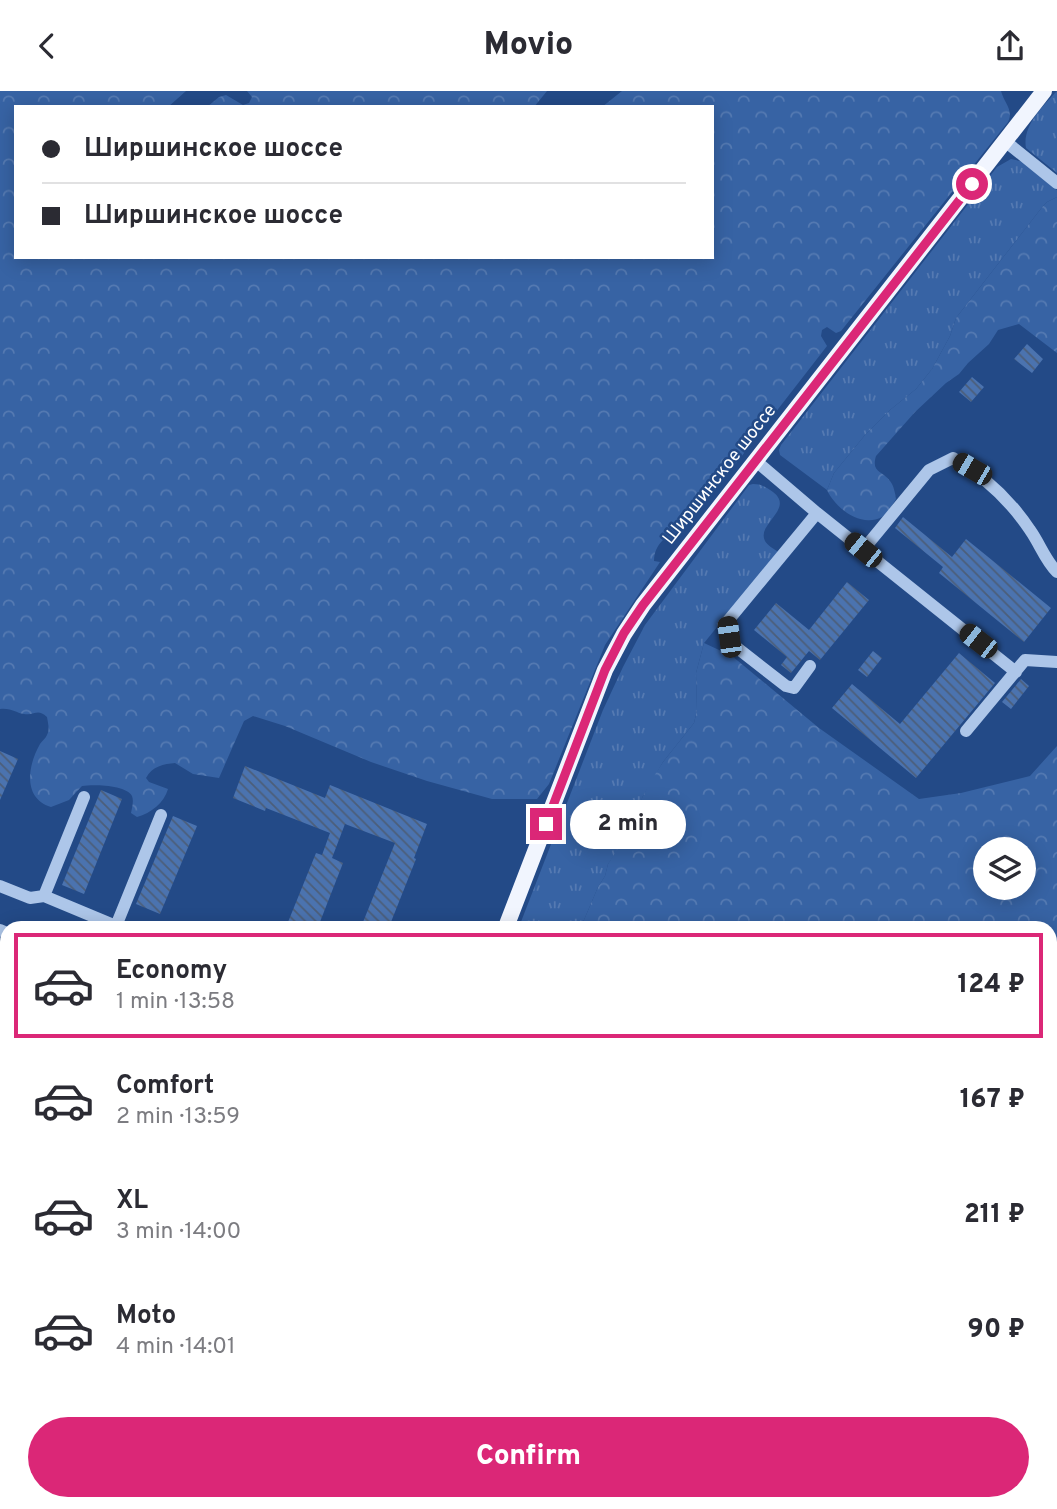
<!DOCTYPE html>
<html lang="en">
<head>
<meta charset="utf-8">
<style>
	body { margin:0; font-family:Overpass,sans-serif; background:#f7f7f7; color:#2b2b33; height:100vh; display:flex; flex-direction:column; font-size:26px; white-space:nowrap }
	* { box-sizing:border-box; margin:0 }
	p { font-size:23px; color:#7c7c81 }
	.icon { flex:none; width:38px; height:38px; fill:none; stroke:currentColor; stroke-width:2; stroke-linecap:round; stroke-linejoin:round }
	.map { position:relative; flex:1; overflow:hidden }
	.side { position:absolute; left:0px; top:830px; width:1057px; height:590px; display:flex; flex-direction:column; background:#fff; border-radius:21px 21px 0 0; box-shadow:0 4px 18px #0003 }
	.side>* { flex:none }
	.top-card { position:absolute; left:14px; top:14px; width:700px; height:154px; border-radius:0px; box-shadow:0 4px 18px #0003; display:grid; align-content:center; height:154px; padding:0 28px; background:#fff }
	.controls { position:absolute; left:973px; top:746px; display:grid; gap:14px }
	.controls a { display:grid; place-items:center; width:63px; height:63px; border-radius:50%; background:#fff; box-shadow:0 4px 18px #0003; font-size:35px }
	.end { position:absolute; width:32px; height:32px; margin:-16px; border:9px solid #db2777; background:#fff; box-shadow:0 0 0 4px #fff }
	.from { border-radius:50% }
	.bubble { position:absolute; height:49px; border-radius:24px; background:#fff; box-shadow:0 4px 18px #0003; font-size:23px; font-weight:800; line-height:49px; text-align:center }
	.car { position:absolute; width:21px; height:42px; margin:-21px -10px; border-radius:9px; box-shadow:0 0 5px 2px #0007; background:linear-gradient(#222 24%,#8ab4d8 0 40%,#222 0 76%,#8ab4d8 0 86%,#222 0) }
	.top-card b { display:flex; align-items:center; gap:24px; height:66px; font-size:26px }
	.top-card b+b { border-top:2px solid #e1e1e2 }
	.top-card i { width:18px; height:18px; background:#2b2b33 }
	ul { padding:12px 0 0; list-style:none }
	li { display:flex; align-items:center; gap:21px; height:105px; margin:0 14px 10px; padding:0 14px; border:4px solid transparent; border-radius:0px }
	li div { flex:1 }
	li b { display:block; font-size:26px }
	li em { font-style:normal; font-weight:800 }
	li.selected { border-color:#db2777 }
	li>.icon { width:63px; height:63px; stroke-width:1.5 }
	.action { display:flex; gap:14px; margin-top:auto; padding:14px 28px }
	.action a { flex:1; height:80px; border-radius:42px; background:#db2777; color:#fff; font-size:28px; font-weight:800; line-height:80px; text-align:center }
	header { display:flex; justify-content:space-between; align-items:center; height:91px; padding:0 28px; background:#fff; font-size:32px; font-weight:800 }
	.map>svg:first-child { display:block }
</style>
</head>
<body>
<header><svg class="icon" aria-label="back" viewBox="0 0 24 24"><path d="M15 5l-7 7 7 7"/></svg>Movio<svg class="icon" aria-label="share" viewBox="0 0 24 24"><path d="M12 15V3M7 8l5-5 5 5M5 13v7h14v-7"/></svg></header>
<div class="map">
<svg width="1057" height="1418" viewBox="0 0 1057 1418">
	<defs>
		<pattern id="grass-tufts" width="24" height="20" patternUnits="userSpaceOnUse" patternTransform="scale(1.75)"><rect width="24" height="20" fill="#3763a4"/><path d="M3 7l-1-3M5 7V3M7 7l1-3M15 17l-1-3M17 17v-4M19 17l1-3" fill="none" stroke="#557ab2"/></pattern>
		<pattern id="forest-crowns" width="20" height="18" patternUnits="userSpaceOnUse" patternTransform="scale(1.75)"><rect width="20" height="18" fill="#3763a4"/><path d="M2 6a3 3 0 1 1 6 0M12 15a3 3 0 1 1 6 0" fill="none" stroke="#557ab2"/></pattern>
		<pattern id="building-back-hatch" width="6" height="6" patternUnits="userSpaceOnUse" patternTransform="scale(1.75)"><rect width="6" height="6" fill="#4b73af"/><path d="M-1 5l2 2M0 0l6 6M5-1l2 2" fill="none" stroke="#4c5e79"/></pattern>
	</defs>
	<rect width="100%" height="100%" fill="#234a87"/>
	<path fill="url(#grass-tufts)" d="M1057 0V82L1026 57C1022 35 1043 15 1057 0Z
		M1011 68 1024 71 1057 99V106L1047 111 1043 115 956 227 950 245 932 278 916 298 890 319 865 344 834 382 827 399 780 364 779 359 781 354 997 76Z
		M753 393C761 393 766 396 773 401 795 418 756 433 765 450 767 454 774 458 778 461L704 552 696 582 697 619 694 632 663 671 643 705 623 752 608 773 605 785 598 796 581 836H519L603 619 623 576 645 534 749 394Z"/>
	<path fill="url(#forest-crowns)" fill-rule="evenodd" d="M0 0H186L168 16H16V166H712V16H602L622 0H1001C1004 12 1014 19 1008 31L841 240 836 242 827 236 822 239 821 245 827 255 672 455 668 451 663 449C657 455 654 461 654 470L660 471 605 554 549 693 537 708H492L427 690 371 671 285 635 253 625 244 630 219 687 193 683 175 672C164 673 152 675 146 687L149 691 168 698C164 712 151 722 137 726L131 722C132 717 134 710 132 705 127 694 93 693 82 695L69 709 51 716C22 707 28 674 40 653 42 650 46 647 47 644 50 639 48 632 47 626 37 617 35 625 24 623 15 622 13 617 0 618Z
		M247 0H547L534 16H207L219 6 226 4 243 14 249 12 252 6Z
		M1057 106V262L1019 233 998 239 989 253 968 272 959 283 946 292 915 321 876 365C871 382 882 379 890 390 894 395 895 402 896 408 892 414 888 422 882 426 861 437 836 418 827 399L834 382 865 344 890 319 916 298 932 278 950 245 956 227 1043 115 1047 111Z
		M704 552 732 565 819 637 919 708 961 702 1030 685 1057 655V903L1050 905V836H581L598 796 605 785 608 773 629 740 637 717 649 693 663 671 694 632 697 619 696 582ZM985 758H1024V796H985Z
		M7 1261V1412H382L379 1418H0V1265Z
		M1050 1301H1057V1390L1052 1387 1050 1381Z
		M429 1412H943L940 1418H429Z
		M958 1412H1004V1418H959Z"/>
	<path fill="url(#building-back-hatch)" d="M1027 253 1043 268 1032 282 1014 268Z
		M972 286 984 296 971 311 959 301Z
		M903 426 952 466 966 448 1051 517 1024 551 939 482 943 476 895 437Z
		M847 491 869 509 820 569 809 560 791 582 781 574 787 566 754 539 776 512 809 539Z
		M873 560 882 567 867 586 858 579Z
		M959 562 995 592 916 687 832 617 852 593 900 633Z
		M1021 588 1029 595 1011 618 1002 611Z
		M0 660 18 668 0 709Z
		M245 675 325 707 330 694 427 733 414 767 416 768 389 836H361L395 752 345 733 332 767 343 772 318 836H286L316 762 322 764 330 742 266 717 265 720 233 707Z
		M101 699 122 708 84 803 62 794Z
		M173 725 197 735 160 823 136 813Z"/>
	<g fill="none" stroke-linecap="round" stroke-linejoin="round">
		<path stroke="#adc6e9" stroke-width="12" d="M1005 50 1057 92
			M756 370 817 422 1016 581
			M863 459 929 379 953 367C984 385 1010 409 1030 439 1040 453 1045 469 1057 481
			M810 575 794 597 786 595 736 556 729 546 727 531 817 422
			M966 640 1025 569 1057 571
			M0 795 30 807 44 805 116 835 161 724
			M44 805 84 706
			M0 839 7 842
			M0 939 7 942
			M0 1044 7 1043"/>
		<path stroke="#f1f5fe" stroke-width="16" d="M506 836 605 579 624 543 643 514 1044 0
			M420 1412V1418"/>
	</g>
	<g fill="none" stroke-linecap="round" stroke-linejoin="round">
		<path stroke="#db2777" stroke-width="9" d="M546 733 605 579 624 542 643 514 972 93"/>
	</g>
	<g text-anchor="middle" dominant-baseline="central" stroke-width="5" stroke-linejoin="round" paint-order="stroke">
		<g font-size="18" fill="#fff" stroke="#234a87">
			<text transform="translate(720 384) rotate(-52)">Ширшинское шоссе</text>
		</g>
	</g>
</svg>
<div class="controls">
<a><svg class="icon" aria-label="layers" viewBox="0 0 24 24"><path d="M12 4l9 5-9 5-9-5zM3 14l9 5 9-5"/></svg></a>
</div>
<i class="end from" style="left:972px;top:93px"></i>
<i class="end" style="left:546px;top:733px"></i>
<div class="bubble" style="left:570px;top:709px;width:116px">2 min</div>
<i class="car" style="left:972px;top:378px;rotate:300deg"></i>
<i class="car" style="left:863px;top:459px;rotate:309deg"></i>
<i class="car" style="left:729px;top:546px;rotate:352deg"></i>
<i class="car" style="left:978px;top:550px;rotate:308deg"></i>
<div class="top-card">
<b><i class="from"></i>Ширшинское шоссе</b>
<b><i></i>Ширшинское шоссе</b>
</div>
<section class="side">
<ul>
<li class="selected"><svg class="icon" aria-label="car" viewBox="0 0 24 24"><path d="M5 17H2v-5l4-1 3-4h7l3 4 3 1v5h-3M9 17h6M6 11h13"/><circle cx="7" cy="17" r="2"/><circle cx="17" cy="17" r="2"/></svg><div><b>Economy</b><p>1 min · 13:58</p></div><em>124 ₽</em></li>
<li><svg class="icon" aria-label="car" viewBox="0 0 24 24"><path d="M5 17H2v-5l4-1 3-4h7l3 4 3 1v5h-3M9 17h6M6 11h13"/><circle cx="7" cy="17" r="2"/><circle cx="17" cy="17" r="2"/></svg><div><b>Comfort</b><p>2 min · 13:59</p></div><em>167 ₽</em></li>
<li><svg class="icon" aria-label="car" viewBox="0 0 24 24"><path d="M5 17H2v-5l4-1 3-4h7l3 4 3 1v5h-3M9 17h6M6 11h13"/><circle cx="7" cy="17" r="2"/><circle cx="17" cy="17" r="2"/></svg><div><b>XL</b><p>3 min · 14:00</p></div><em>211 ₽</em></li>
<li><svg class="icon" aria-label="car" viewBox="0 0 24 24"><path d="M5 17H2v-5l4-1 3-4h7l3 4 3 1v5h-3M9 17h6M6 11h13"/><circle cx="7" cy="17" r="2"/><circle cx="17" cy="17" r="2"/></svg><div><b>Moto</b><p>4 min · 14:01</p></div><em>90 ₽</em></li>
</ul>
<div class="action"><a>Confirm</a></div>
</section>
</div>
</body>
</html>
